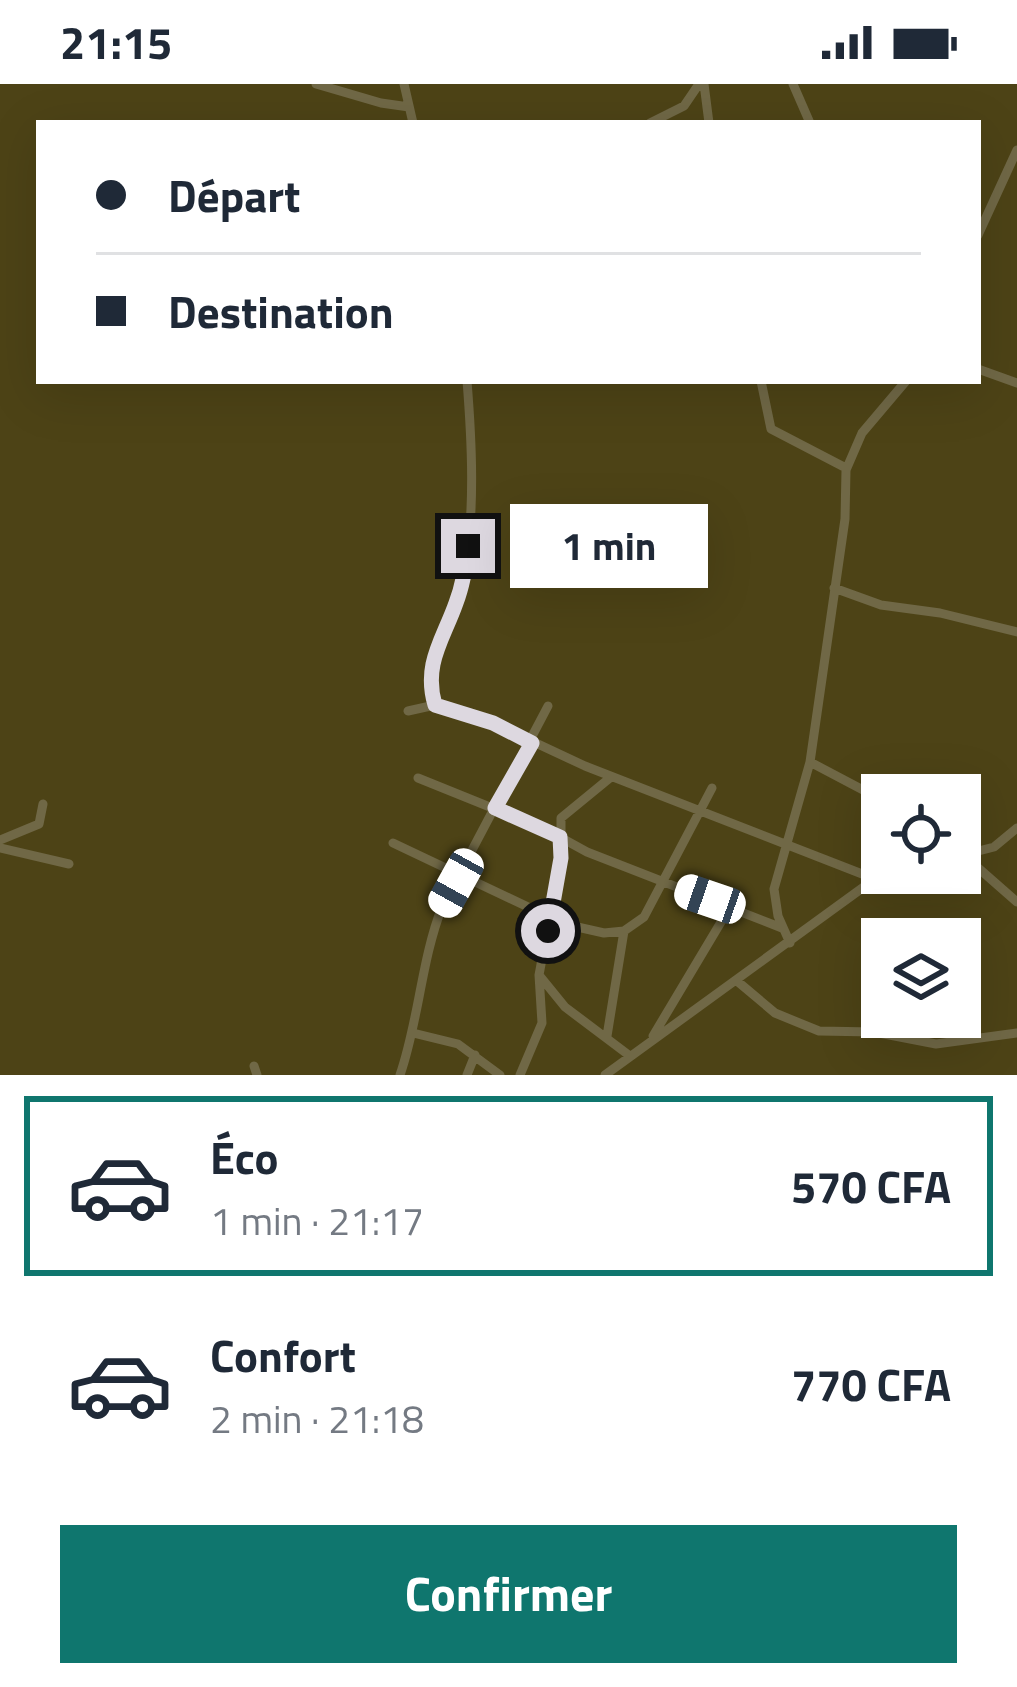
<!DOCTYPE html>
<html lang="fr">
<head>
<meta charset="utf-8">
<style>
	body { margin:0; font-family:"Titillium Web",sans-serif; background:#f2f2f3; color:#1f2937; height:100vh; display:flex; flex-direction:column; font-size:45px; white-space:nowrap }
	* { box-sizing:border-box; margin:0 }
	p { font-size:39px; color:#747a83 }
	.icon { flex:none; width:66px; height:66px; fill:none; stroke:currentColor; stroke-width:2; stroke-linecap:round; stroke-linejoin:round }
	.map { position:relative; height:991px; overflow:hidden }
	.details { display:flex; flex-direction:column; background:#fff; flex:1 }
	.details>* { flex:none }
	.top-card { position:absolute; left:36px; top:36px; width:945px; height:264px; border-radius:0px; box-shadow:0 12px 48px #0002; display:grid; align-content:center; height:264px; padding:0 60px; background:#fff }
	.fabs { position:absolute; left:861px; top:690px; display:grid; gap:24px }
	.fabs a { display:grid; place-items:center; width:120px; height:120px; border-radius:0px; background:#fff; box-shadow:0 12px 48px #0002; font-size:60px }
	.end { position:absolute; width:54px; height:54px; margin:-27px; border:15px solid #ddd8e0; background:#111; box-shadow:0 0 0 6px #111 }
	.from { border-radius:50% }
	.bubble { position:absolute; height:84px; border-radius:0px; background:#fff; box-shadow:0 12px 48px #0002; font-size:39px; font-weight:700; line-height:84px; text-align:center }
	.car { position:absolute; width:36px; height:72px; margin:-36px -18px; border-radius:15px; box-shadow:0 0 9px 3px #0007; background:linear-gradient(#fff 24%,#345 0 40%,#fff 0 76%,#345 0 86%,#fff 0) }
	.top-card b { display:flex; align-items:center; gap:42px; height:114px; font-size:45px }
	.top-card b+b { border-top:3px solid #e0e1e3 }
	.top-card i { width:30px; height:30px; background:#1f2937 }
	ul { padding:21px 0 0; list-style:none }
	li { display:flex; align-items:center; gap:36px; height:180px; margin:0 24px 18px; padding:0 36px; border:6px solid transparent; border-radius:0px }
	li div { flex:1 }
	li b { display:block; font-size:45px }
	li em { font-style:normal; font-weight:700 }
	li.on { border-color:#0f766e }
	li>.icon { width:108px; height:108px; stroke-width:1.5 }
	.primary-button { display:flex; gap:24px; margin-top:auto; padding:24px 60px }
	.primary-button a { flex:1; height:138px; border-radius:0px; background:#0f766e; color:#fff; font-size:48px; font-weight:700; line-height:138px; text-align:center }
	.status { display:flex; justify-content:space-between; align-items:center; height:84px; padding:0 60px; background:#fff; direction:ltr }
	.status svg { height:33px; fill:currentColor }
	.map>svg:first-child { display:block }
</style>
</head>
<body>
<div class="status"><b>21:15</b><svg viewBox="0 0 49 12"><path d="M0 12V9h3v3zM5 12V6h3v6zM10 12V3h3v9zM15 12V0h3v12zM26 1h20v11H26zM47 4h2v5h-2z"/></svg></div>
<div class="map">
<svg width="1017" height="991" viewBox="0 0 1017 991">
	<rect width="100%" height="100%" fill="#372d3b"/>
	<path fill="#4d4316" fill-rule="evenodd" d="M0 0H1017V991H0ZM39 39H978V297H39ZM882 711H960V789H882ZM882 855H960V933H882Z"/>
	<g fill="none" stroke-linecap="round" stroke-linejoin="round">
		<path stroke="#706846" stroke-width="9" d="M316 0 381 19 409 23
			M404 0 413 39
			M704 0 709 39
			M793 0 810 39
			M650 39 684 22 699 0
			M978 151 1017 66
			M978 285 1017 299
			M761 297 771 345 846 384
			M834 504 881 521 940 529 1017 548
			M435 621C420 570 457 534 465 486 475 425 472 359 467 297
			M408 627 435 621 493 639 585 682 875 795
			M810 678 882 716
			M418 694 547 746 587 768 782 844
			M0 756 39 740 43 720
			M393 759 564 840 604 849 624 847 644 833 712 704
			M0 764 69 780
			M960 768 1017 818
			M963 771 994 763 1017 744
			M790 859 778 832 774 805 810 678 845 435 846 386 862 349 906 297
			M539 891 565 923 630 972
			M737 897 775 929 819 947 874 948 936 960 1017 949
			M413 949 458 960 500 991
			M607 952 624 847
			M653 952 730 823
			M254 982 257 991
			M400 991C419 936 421 877 442 823L548 622
			M467 991 475 971
			M520 991 542 939 539 891 561 774V734L611 693
			M605 991 883 789"/>
	</g>
	<g fill="none" stroke-linecap="round" stroke-linejoin="round">
		<path stroke="#ddd8e0" stroke-width="15" d="M468 462C466 482 463 501 456 519 443 556 423 580 435 621L493 639 532 659 495 724 560 753 561 774 548 847"/>
	</g>
</svg>
<div class="fabs">
<a><svg class="icon" aria-label="locate" viewBox="0 0 24 24"><circle cx="12" cy="12" r="6"/><path d="M12 2v4M12 18v4M2 12h4M18 12h4"/></svg></a>
<a><svg class="icon" aria-label="layers" viewBox="0 0 24 24"><path d="M12 4l9 5-9 5-9-5zM3 14l9 5 9-5"/></svg></a>
</div>
<i class="end from" style="left:548px;top:847px"></i>
<i class="end" style="left:468px;top:462px"></i>
<div class="bubble" style="left:510px;top:420px;width:198px">1 min</div>
<i class="car" style="left:456px;top:799px;rotate:209deg"></i>
<i class="car" style="left:710px;top:815px;rotate:289deg"></i>
<div class="top-card">
<b><i class="from"></i>Départ</b>
<b><i></i>Destination</b>
</div>
</div>
<section class="details">
<ul>
<li class="on"><svg class="icon" aria-label="car" viewBox="0 0 24 24"><path d="M5 17H2v-5l4-1 3-4h7l3 4 3 1v5h-3M9 17h6M6 11h13"/><circle cx="7" cy="17" r="2"/><circle cx="17" cy="17" r="2"/></svg><div><b>Éco</b><p>1 min · 21:17</p></div><em>570 CFA</em></li>
<li><svg class="icon" aria-label="car" viewBox="0 0 24 24"><path d="M5 17H2v-5l4-1 3-4h7l3 4 3 1v5h-3M9 17h6M6 11h13"/><circle cx="7" cy="17" r="2"/><circle cx="17" cy="17" r="2"/></svg><div><b>Confort</b><p>2 min · 21:18</p></div><em>770 CFA</em></li>
</ul>
<div class="primary-button"><a>Confirmer</a></div>
</section>
</body>
</html>
